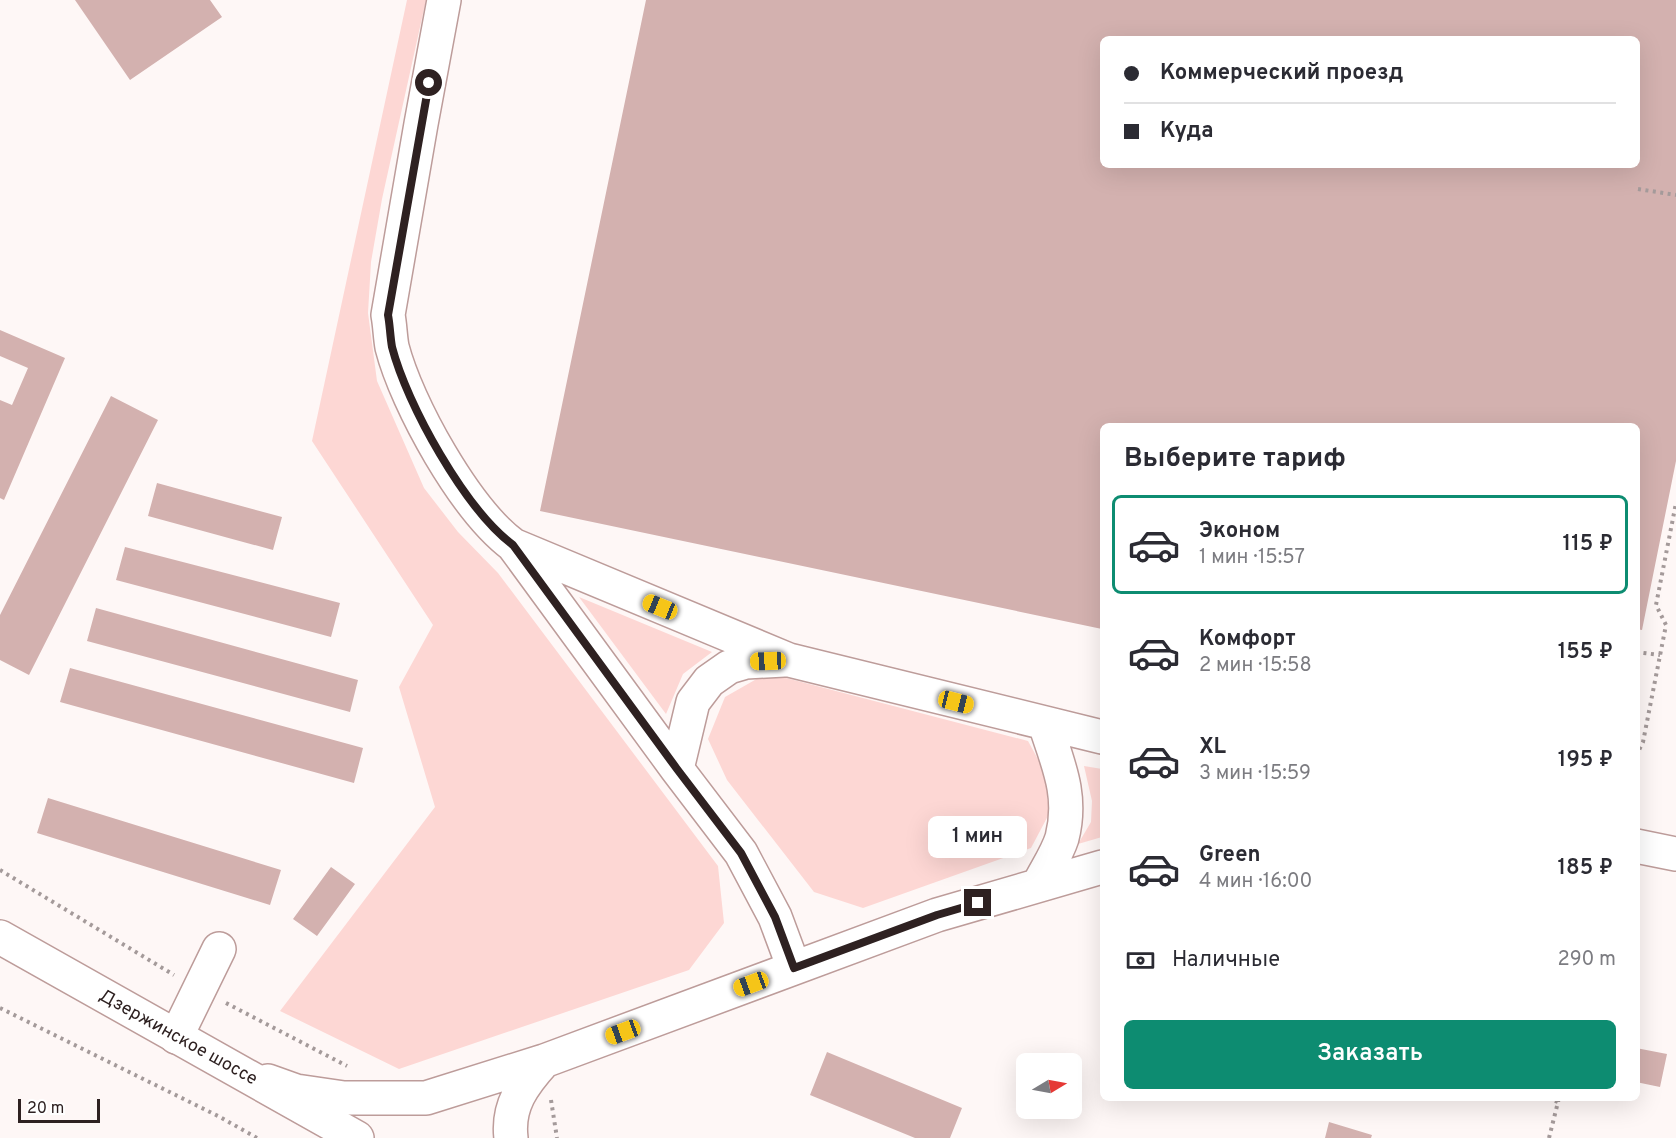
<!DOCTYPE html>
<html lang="ru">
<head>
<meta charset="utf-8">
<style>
	body { margin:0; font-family:Overpass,sans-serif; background:#f7f7f7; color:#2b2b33; height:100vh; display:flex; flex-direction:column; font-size:22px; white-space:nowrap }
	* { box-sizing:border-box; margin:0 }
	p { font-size:20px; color:#7c7c81 }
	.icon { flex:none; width:33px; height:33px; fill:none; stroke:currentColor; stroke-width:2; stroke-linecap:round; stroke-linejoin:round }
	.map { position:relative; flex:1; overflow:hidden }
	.side { position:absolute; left:1100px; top:423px; width:540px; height:678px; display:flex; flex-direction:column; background:#fff; border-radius:9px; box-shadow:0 6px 24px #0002 }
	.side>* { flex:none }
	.hud { position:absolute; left:1100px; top:36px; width:540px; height:132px; border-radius:9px; box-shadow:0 6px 24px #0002; display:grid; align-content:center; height:132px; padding:0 24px; background:#fff }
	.needle { width:39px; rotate:80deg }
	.tools { position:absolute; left:1016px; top:1053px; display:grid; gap:12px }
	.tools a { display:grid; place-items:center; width:66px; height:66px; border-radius:9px; background:#fff; box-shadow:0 6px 24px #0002; font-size:30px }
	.scale { position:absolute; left:18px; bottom:15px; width:82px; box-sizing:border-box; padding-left:6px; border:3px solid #2e2121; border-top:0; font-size:16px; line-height:21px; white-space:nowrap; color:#2e2121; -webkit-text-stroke:4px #fff; paint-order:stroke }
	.end { position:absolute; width:27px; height:27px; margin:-14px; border:8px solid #2e2121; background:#fff; box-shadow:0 0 0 3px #fff }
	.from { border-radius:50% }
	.bubble { position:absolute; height:42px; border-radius:9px; background:#fff; box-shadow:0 6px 24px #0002; font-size:20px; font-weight:600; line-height:42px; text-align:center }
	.car { position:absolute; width:18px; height:36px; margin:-18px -9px; border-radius:8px; box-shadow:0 0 4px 2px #0007; background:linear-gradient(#f5c518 24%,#345 0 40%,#f5c518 0 76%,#345 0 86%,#f5c518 0) }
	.hud b { display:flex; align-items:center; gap:21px; height:57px; font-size:22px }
	.hud b+b { border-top:2px solid #e1e1e2 }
	.hud i { width:15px; height:15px; background:#2b2b33 }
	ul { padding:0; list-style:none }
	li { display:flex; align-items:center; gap:18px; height:99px; margin:0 12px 9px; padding:0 12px; border:3px solid transparent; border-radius:9px }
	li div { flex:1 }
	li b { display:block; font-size:22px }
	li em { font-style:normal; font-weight:600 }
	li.on { border-color:#0d8c71 }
	li>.icon { width:54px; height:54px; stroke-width:1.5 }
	h2 { padding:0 24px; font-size:27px; line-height:72px }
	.pay { display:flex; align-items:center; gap:15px; height:66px; padding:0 24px; font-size:22px }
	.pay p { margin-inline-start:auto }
	.button { display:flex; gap:12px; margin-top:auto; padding:12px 24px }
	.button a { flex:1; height:69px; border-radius:9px; background:#0d8c71; color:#fff; font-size:24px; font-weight:600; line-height:69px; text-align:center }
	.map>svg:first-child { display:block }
</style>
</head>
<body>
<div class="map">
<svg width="1676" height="1138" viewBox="0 0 1676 1138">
	<rect width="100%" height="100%" fill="#fef7f6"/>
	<path fill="#fdd7d4" d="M407 0H426L382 199 371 262 368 313 377 381 424 488 458 532 498 573 718 866 724 923 689 970 399 1069 280 1011 435 807 399 687 433 625 312 441Z
		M579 597 712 652 683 674 666 714Z
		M767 673 1028 741 1045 772 1049 814 1031 848 863 908 814 892 727 780 708 739 725 697Z
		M1084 766 1102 769V837L1078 844 1091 822 1092 801Z"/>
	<path fill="#d3b1af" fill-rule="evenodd" d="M75 0H210L222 17 130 80Z
		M646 0H1676V461L1642 630 1636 629V426H1102V629L540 511ZM1102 39H1636V165H1102Z
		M0 330 65 358 4 500 0 498V400L12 405 28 368 0 356Z
		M111 396 158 420 29 675 0 660V615Z
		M157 483 282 517 273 550 148 516Z
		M125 547 340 603 331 637 116 580Z
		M96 608 358 680 350 712 87 641Z
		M70 668 363 748 354 783 60 702Z
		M48 798 281 870 270 905 37 833Z
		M331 867 355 884 317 936 293 919Z
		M1636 1048 1667 1054 1660 1087 1636 1082Z
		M827 1052 962 1108 950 1138H915L810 1095Z
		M1329 1122 1372 1135 1371 1138H1325Z"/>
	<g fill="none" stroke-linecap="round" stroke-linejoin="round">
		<defs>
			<path id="minor" d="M444 0 421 124 388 315C390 325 390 336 392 347 407 405 465 509 513 545L789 660 1102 737
				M513 545 677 769 741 853 775 917 794 968
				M677 769 693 702 709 681 729 667 746 662 784 660
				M1636 846 1676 854
				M1039 884C1046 870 1057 854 1062 838 1073 795 1058 764 1045 724
				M176 1037 219 949
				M268 1081 296 1091 344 1098H426L544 1061 937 915 1102 867
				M511 1138C507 1106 523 1084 544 1061"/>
			<path id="major" d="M0 937 357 1138"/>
		</defs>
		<use href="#minor" stroke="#bd9c9a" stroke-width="36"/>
		<use href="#major" stroke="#bd9c9a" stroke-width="36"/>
		<path stroke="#a49a9a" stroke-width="4" stroke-dasharray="3 4.5" stroke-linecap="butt" d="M1638 189 1676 195
			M1636 652 1660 655
			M1636 756 1643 742 1666 625 1656 605 1676 503
			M0 870 174 975
			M226 1003 347 1066
			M0 1008 220 1117 257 1138
			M1548 1098 1558 1102
			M551 1100 557 1138
			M1549 1138 1559 1098"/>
		<use href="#minor" stroke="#fff" stroke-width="33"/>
		<use href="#major" stroke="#fff" stroke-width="33"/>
	</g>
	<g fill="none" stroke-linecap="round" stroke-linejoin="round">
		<path stroke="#2e2121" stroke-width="8" d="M429 83 388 315C390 325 390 336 392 347 407 405 465 509 513 545L677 769 741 853 775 917 794 968 937 915 978 903"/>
	</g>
	<g text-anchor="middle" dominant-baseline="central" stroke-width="4.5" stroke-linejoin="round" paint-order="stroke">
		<g font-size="18" fill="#2e2121" stroke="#fff">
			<text transform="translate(178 1038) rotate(29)">Дзержинское шоссе</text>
		</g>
	</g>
</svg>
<div class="tools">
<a><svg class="needle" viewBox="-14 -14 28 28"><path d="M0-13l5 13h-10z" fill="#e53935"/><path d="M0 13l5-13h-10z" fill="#7c7c81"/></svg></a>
</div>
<div class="scale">20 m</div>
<i class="end from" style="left:429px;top:83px"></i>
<i class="end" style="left:978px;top:903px"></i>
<div class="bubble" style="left:928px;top:816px;width:99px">1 мин</div>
<i class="car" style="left:660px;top:607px;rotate:292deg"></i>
<i class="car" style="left:768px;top:661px;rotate:268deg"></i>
<i class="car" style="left:956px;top:702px;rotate:104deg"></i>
<i class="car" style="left:751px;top:984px;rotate:250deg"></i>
<i class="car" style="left:623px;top:1032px;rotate:250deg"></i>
<div class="hud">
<b><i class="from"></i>Коммерческий проезд</b>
<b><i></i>Куда</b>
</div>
<section class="side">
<h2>Выберите тариф</h2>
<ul>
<li class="on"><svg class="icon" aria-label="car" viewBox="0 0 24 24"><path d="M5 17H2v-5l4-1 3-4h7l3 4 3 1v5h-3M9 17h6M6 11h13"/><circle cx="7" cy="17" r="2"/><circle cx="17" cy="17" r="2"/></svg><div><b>Эконом</b><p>1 мин · 15:57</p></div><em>115 ₽</em></li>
<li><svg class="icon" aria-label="car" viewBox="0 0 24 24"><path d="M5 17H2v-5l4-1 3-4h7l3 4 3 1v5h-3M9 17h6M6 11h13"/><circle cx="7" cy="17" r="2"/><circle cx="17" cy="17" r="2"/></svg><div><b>Комфорт</b><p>2 мин · 15:58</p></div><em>155 ₽</em></li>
<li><svg class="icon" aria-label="car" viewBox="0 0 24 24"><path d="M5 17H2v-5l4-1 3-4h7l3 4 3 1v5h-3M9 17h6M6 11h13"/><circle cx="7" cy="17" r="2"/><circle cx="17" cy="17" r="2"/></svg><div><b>XL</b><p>3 мин · 15:59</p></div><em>195 ₽</em></li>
<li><svg class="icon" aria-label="car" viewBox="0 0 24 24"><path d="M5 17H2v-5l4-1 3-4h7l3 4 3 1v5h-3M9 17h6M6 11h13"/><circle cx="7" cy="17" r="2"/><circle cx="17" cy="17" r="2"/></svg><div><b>Green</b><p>4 мин · 16:00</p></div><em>185 ₽</em></li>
</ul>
<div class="pay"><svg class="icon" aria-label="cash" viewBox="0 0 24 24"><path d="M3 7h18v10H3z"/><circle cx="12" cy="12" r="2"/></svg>Наличные<p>290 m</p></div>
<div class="button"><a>Заказать</a></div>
</section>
</div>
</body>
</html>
